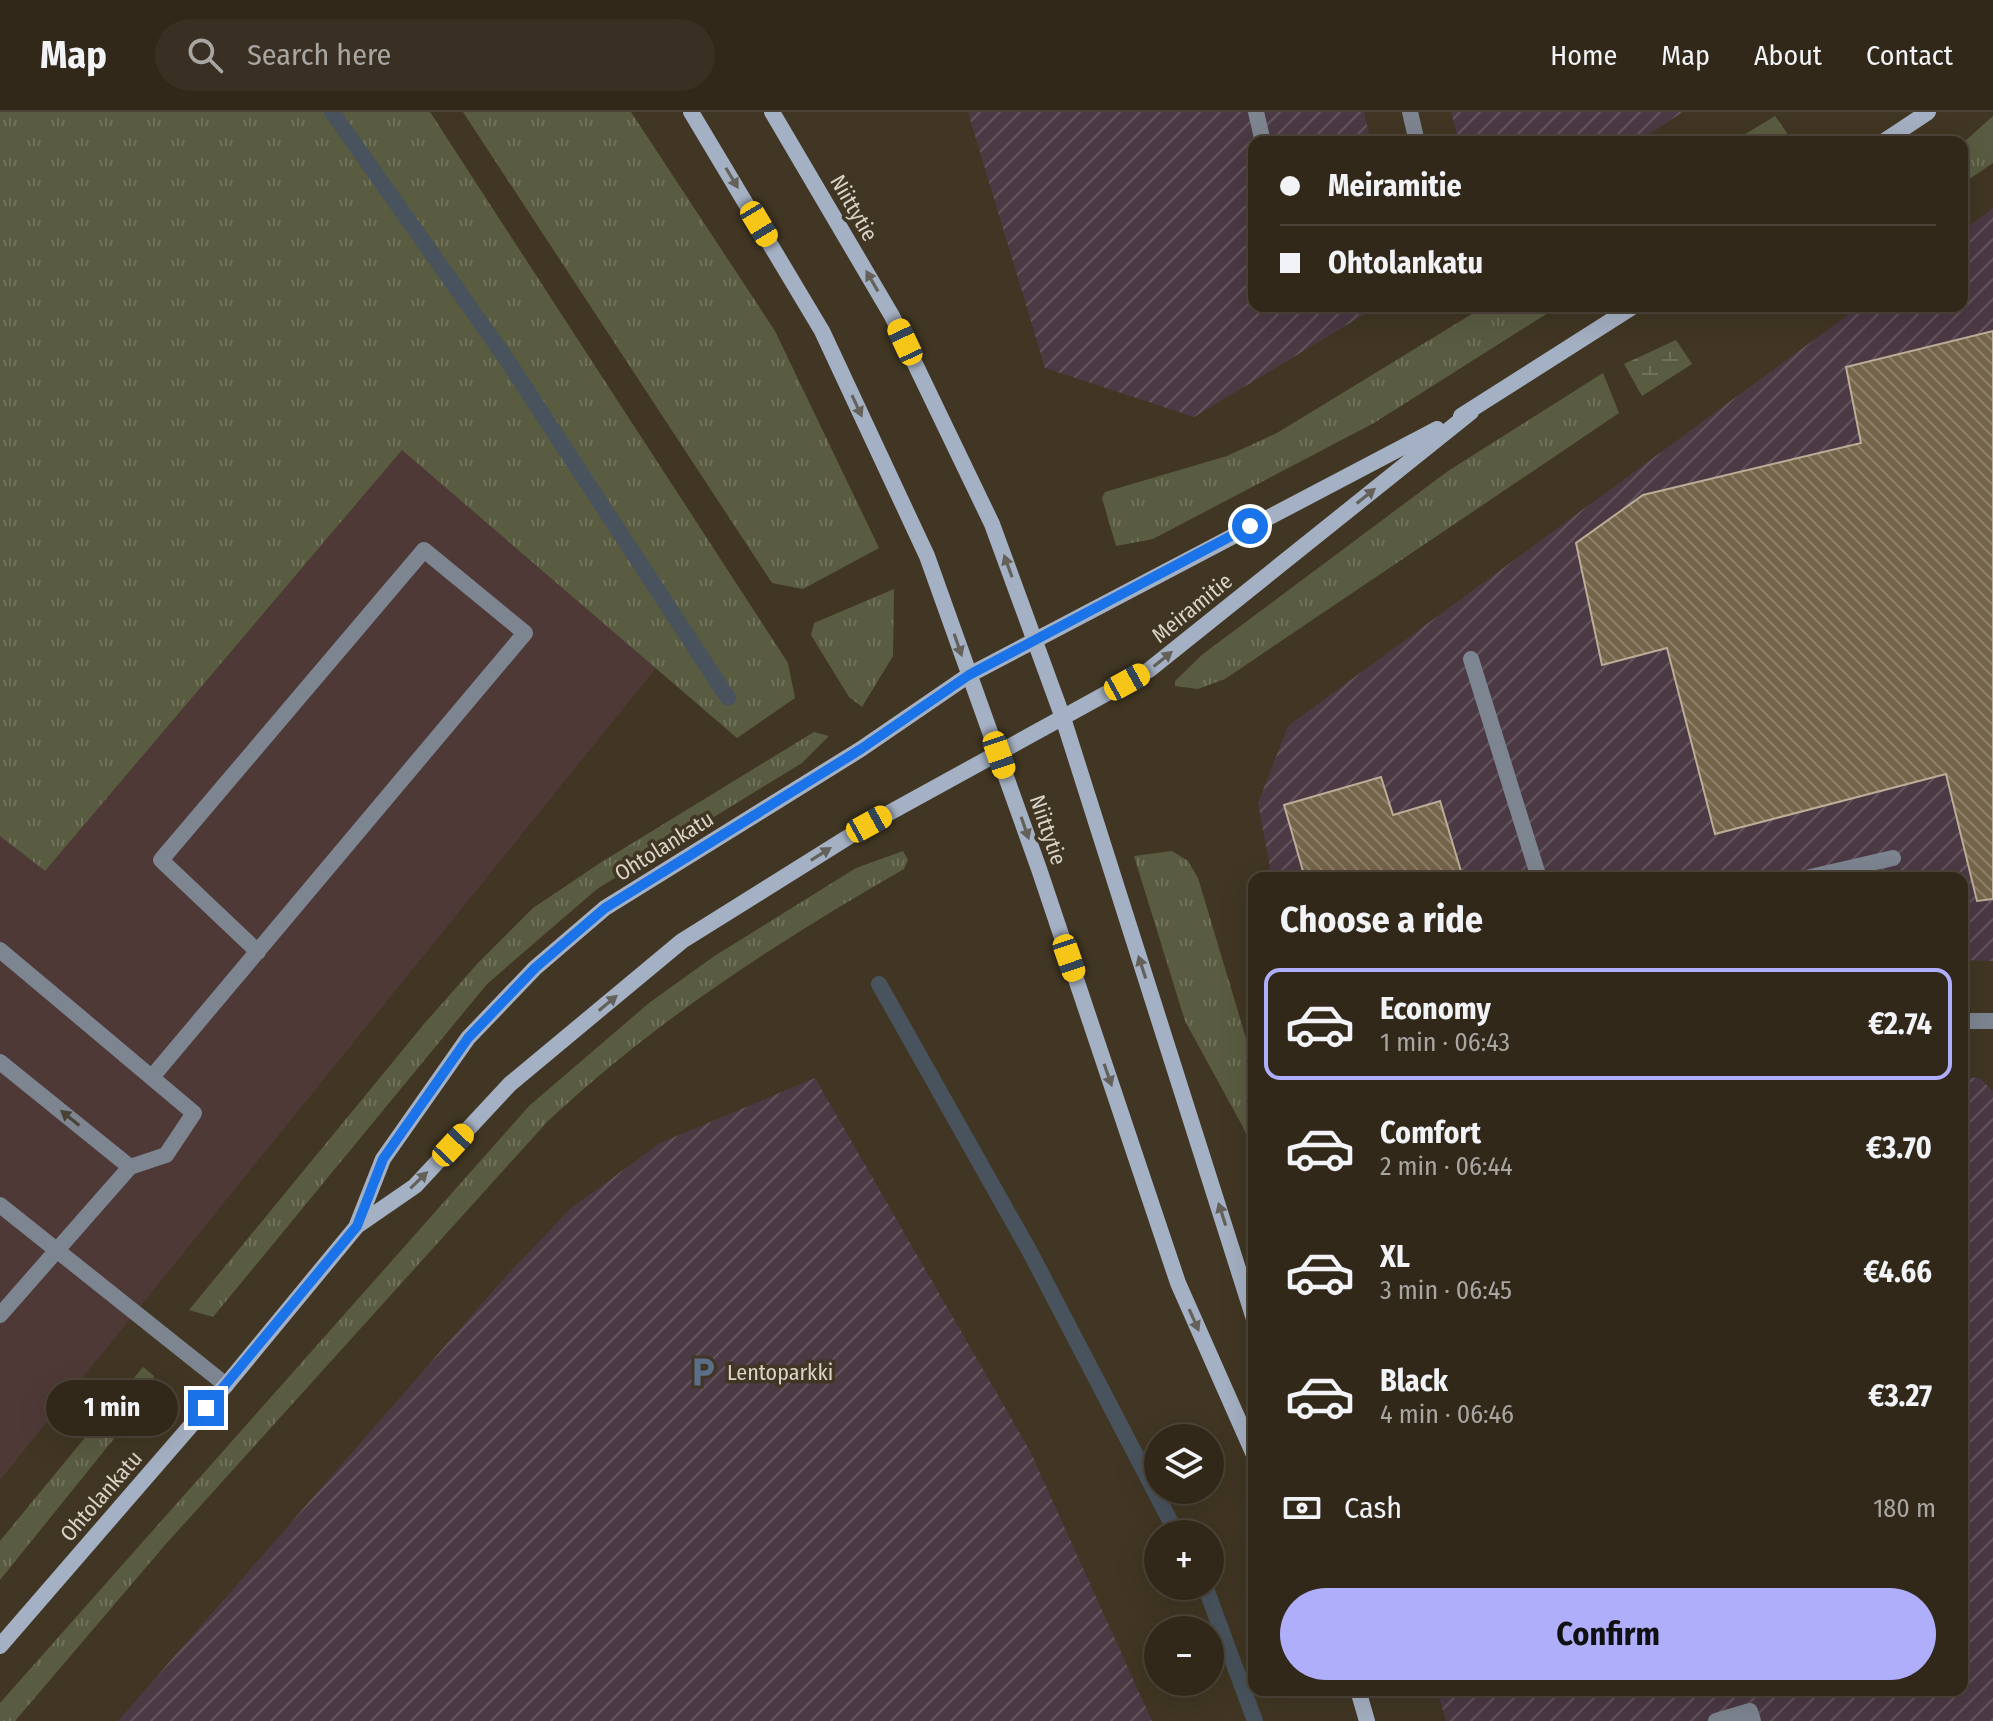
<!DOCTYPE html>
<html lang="en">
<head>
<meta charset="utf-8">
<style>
	body { margin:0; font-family:"Fira Sans Condensed",sans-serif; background:#393023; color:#f1f3f6; height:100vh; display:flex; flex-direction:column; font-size:30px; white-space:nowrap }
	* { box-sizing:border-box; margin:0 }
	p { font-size:26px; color:#a8a6a2 }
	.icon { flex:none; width:44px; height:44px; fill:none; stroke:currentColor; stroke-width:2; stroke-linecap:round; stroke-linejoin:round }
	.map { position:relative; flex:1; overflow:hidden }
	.drawer { position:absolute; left:1248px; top:760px; width:720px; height:824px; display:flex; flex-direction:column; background:#31281a; border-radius:16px; box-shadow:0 8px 32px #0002,0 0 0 2px #4c4439 }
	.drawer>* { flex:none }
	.hud { position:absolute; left:1248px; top:24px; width:720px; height:176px; border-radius:16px; box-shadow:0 8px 32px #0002,0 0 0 2px #4c4439; display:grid; align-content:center; height:176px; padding:0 32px; background:#31281a }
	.tools { position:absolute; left:1144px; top:1312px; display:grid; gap:16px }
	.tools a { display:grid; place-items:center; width:80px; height:80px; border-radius:50%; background:#31281a; box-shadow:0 8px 32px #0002,0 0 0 2px #4c4439; font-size:40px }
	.end { position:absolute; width:36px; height:36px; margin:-18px; border:10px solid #1a73e8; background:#fff; box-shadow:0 0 0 4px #fff }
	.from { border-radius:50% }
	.bubble { position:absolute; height:56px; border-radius:28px; background:#31281a; box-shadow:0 8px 32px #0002,0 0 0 2px #4c4439; font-size:26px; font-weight:700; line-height:56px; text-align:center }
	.car { position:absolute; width:24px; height:48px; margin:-24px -12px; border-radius:10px; box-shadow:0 0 6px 2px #0007; background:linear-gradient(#f5c518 24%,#345 0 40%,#f5c518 0 76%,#345 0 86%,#f5c518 0) }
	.hud b { display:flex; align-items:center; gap:28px; height:76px; font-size:30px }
	.hud b+b { border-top:2px solid #4c4439 }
	.hud i { width:20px; height:20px; background:#f1f3f6 }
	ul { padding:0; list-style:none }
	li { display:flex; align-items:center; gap:24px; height:112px; margin:0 16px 12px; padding:0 16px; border:4px solid transparent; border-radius:16px }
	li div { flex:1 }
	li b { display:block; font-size:30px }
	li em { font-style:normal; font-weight:700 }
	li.selected { border-color:#aeaefb }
	li>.icon { width:72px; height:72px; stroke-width:1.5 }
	h2 { padding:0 32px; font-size:36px; line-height:96px }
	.pay { display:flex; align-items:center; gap:20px; height:88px; padding:0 32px; font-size:30px }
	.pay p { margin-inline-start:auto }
	.button { display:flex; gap:16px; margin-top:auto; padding:16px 32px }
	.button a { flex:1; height:92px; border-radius:48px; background:#aeaefb; color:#111; font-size:32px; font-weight:700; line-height:92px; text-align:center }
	header { display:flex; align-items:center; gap:48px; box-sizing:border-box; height:112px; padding:0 40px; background:#31281a; border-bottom:2px solid #4c4439 }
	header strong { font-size:38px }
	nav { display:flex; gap:44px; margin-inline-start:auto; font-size:28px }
	.search { width:560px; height:72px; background:#393023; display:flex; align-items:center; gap:20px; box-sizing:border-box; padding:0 28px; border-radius:44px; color:#a8a6a2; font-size:30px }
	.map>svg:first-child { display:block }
</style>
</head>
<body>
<header>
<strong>Map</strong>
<div class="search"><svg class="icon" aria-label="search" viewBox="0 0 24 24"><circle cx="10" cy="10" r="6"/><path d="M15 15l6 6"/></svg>Search here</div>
<nav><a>Home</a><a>Map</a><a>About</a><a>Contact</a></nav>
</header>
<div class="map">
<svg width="1993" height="1609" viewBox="0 0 1993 1609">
	<defs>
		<pattern id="industrial-furrows" width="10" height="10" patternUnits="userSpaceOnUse" patternTransform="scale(2)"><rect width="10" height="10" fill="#4b3944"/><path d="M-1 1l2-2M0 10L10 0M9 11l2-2" fill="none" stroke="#64555e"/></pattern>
		<pattern id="grass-tufts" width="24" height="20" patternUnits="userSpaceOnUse" patternTransform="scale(2)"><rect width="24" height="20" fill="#5a5c41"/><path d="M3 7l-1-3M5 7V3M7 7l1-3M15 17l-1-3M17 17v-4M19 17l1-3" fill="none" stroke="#71725b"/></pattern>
		<pattern id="wetland-marsh" width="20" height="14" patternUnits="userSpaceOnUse" patternTransform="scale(2)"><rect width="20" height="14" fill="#5a5c41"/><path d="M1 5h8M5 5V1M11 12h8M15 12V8" fill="none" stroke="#71725b"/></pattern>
		<pattern id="building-back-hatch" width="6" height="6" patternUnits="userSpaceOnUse" patternTransform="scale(2)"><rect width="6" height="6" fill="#746449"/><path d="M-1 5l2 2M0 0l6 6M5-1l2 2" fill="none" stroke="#8e806a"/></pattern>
	</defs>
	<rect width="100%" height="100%" fill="#413623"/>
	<path fill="#4e3937" d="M402 338 656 556 0 1368V724L45 759Z"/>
	<path fill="url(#industrial-furrows)" d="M968 0H1364L1371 30H1254V194H1378L1194 305 1045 256Z
		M1451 0H1683L1637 30H1459Z
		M1993 96V849L1962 848V766H1272L1258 691 1288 614 1860 194H1962V119Z
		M1962 965 1980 966 1993 979V1609H1446L1437 1578H1962Z
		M815 966 1030 1339 1152 1609H118L506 1164 570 1097 660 1031Z"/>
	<path fill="url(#grass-tufts)" d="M0 0H430L788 551 795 586 737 626 402 338 45 759 0 724Z
		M463 0H631L775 219 879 436 803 477 772 471Z
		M1775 4 1787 21 1781 30H1732Z
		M1993 4V51L1962 72V32Z
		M1485 194H1559L1374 311 1153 427 1116 434 1102 386 1105 380 1227 344 1277 321Z
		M1603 261 1619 301 1225 567 1198 577 1175 574V569L1203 542 1448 359Z
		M894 477 893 544 862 595 849 585 811 523 814 511Z
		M814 620 829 624 802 651 597 777 487 872 213 1205 189 1198 424 912 478 851 533 796 600 751Z
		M903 739 908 748 904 757C777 830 656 908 548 1009L165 1433 15 1609H0V1591L529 994 649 891 713 845 856 756Z
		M1172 739 1188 749 1198 766 1254 953V1041L1243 1015 1185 909 1134 744Z
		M143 1255 154 1264 150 1282 0 1468V1429Z"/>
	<path fill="url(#wetland-marsh)" d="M1676 228 1692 252 1642 284 1624 252Z"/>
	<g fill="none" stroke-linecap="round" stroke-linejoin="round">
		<path stroke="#48535d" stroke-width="16" d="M332 0 505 245 728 586
			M879 872 1030 1140 1177 1422
			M1205 1474 1255 1609"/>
	</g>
	<path fill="url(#building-back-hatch)" stroke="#bbad97" stroke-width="2" d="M1993 219V787L1977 789 1946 662 1715 722 1667 536 1602 553 1576 431 1643 383 1861 331 1846 255Z
		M1381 665 1393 703 1440 689 1463 766H1305L1284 693Z"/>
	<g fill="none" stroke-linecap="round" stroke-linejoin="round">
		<path stroke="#7d8591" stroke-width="16" d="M1256 0 1263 30
			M1471 547 1539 766
			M1806 766 1893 746
			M0 838 194 1001 166 1043 130 1055 0 1203
			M0 950 130 1055
			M152 965 525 521 424 438 161 748 258 840
			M0 1093 226 1273
			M1716 1609 1750 1599 1753 1609"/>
		<path stroke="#7d8591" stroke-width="16" d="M1410 0 1417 30
			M1962 909H1993"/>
		<path stroke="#a4b0c3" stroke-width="16" d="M691 0 822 219 927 444 1039 757 1178 1171 1254 1343
			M772 0 892 204 992 412 1063 606 1254 1207
			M1883 30 1928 0
			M1461 304 1634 194
			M357 1113 383 1047 468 926 535 856 605 796 861 637 969 563 1437 317
			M0 1534 226 1273 357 1114 415 1074 510 972 682 829 869 712 1149 558 1471 300
			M1358 1578 1367 1609"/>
	</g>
	<defs><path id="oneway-solid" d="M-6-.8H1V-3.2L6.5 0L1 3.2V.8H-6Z" transform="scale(2)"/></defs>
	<g fill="#64615b">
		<use href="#oneway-solid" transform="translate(732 66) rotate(59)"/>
		<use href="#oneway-solid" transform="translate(872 169) rotate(-120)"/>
		<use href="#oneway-solid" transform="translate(857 294) rotate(65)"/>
		<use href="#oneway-solid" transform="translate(1366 384) rotate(-39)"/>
		<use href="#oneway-solid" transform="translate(1008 454) rotate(-110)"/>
		<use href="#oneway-solid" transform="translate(958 533) rotate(71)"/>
		<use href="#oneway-solid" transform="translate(1163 547) rotate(-39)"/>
		<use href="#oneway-solid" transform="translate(1025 716) rotate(71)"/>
		<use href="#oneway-solid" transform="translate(821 742) rotate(-32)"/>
		<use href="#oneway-solid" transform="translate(1142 855) rotate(-108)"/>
		<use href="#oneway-solid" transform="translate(608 891) rotate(-40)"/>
		<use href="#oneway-solid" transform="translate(1108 963) rotate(71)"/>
		<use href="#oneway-solid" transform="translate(419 1068) rotate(-44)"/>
		<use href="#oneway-solid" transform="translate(1222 1102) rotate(-108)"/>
		<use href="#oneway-solid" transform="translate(1194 1208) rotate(66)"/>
	</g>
	<use fill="#4a4234" href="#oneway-solid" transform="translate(70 1006) rotate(-141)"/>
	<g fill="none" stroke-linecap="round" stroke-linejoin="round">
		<path stroke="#1a73e8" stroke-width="10" d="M206 1296 357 1114 383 1047 468 926 535 856 605 796 861 637 969 563 1250 414"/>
	</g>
	<defs>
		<symbol id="parking-bare" viewBox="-9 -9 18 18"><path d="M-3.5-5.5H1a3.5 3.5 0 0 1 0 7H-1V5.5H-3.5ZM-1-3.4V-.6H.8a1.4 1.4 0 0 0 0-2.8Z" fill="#5c6f8a" stroke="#413623" stroke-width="2.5" paint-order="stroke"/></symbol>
	</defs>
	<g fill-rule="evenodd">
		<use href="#parking-bare" x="681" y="1238" width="44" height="44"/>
	</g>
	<g text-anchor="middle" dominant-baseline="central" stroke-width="7" stroke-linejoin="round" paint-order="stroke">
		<g font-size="22" fill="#dad3c8" stroke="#413623">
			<text transform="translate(854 96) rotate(60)">Niittytie</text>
			<text transform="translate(1192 496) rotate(-39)">Meiramitie</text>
			<text transform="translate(1048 718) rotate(71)">Niittytie</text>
			<text transform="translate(664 734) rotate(-32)">Ohtolankatu</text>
			<text transform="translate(101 1384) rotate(-49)">Ohtolankatu</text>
		</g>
		<g font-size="22" fill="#dad3c8" stroke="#413623" text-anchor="start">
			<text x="727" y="1260">Lentoparkki</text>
		</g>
	</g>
</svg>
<div class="tools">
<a><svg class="icon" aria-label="layers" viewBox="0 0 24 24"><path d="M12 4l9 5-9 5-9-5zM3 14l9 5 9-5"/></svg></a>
<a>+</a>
<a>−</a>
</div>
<i class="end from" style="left:1250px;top:414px"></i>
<i class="end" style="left:206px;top:1296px"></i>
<div class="bubble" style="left:46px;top:1268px;width:132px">1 min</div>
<i class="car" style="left:759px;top:112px;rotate:149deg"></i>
<i class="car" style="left:905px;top:230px;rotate:335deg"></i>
<i class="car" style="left:1127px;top:570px;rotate:61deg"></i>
<i class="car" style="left:999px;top:643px;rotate:161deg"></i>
<i class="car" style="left:869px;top:712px;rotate:61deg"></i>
<i class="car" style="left:1069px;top:846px;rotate:161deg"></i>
<i class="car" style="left:453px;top:1033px;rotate:43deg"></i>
<div class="hud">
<b><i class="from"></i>Meiramitie</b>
<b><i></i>Ohtolankatu</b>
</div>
<section class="drawer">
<h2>Choose a ride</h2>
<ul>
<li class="selected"><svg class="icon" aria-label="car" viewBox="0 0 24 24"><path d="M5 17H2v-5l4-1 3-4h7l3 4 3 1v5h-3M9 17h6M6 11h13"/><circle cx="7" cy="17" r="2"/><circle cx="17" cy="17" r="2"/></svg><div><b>Economy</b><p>1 min · 06:43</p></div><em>€2.74</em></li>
<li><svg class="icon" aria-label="car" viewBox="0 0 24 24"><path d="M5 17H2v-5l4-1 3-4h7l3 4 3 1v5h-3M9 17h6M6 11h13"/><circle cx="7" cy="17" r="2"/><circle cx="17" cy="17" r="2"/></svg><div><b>Comfort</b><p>2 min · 06:44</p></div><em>€3.70</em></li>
<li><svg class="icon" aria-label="car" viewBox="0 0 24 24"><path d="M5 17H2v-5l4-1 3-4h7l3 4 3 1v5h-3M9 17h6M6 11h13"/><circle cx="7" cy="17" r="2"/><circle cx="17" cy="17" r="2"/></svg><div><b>XL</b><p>3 min · 06:45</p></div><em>€4.66</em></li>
<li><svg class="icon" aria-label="car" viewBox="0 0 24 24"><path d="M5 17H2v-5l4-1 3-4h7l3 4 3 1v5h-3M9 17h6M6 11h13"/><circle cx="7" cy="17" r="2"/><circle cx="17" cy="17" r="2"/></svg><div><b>Black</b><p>4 min · 06:46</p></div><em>€3.27</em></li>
</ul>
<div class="pay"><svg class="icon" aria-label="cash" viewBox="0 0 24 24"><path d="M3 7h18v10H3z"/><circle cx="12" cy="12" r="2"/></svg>Cash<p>180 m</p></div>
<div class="button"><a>Confirm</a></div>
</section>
</div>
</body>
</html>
